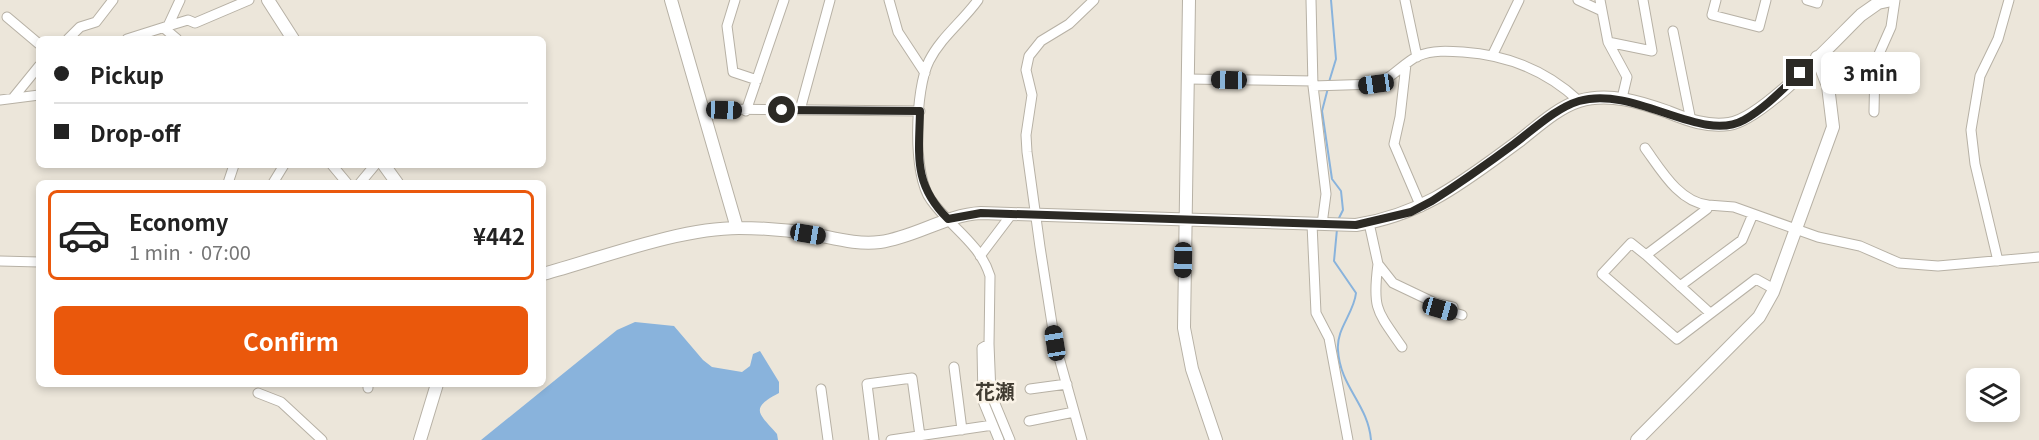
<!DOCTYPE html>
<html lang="en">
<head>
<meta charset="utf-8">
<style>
	body { margin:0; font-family:Georgia,"Noto Sans JP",serif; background:#f2f2f2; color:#222; height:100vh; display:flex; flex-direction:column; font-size:22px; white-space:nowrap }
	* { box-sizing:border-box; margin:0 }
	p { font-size:20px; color:#767676 }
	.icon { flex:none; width:33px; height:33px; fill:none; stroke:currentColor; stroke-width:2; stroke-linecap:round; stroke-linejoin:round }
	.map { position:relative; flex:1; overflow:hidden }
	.sheet { position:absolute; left:36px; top:180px; width:510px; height:207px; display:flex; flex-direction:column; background:#fff; border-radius:9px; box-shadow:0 3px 9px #0003 }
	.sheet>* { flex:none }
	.banner { position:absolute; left:36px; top:36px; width:510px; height:132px; border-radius:9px; box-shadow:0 3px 9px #0003; display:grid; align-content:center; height:132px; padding:0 18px; background:#fff }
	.fabs { position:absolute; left:1966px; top:368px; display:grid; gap:12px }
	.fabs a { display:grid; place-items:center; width:54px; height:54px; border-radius:9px; background:#fff; box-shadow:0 3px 9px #0003; font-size:30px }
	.end { position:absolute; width:27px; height:27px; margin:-14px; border:8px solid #2c2a25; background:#fff; box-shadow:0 0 0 3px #fff }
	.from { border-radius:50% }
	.bubble { position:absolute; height:42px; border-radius:9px; background:#fff; box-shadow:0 3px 9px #0003; font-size:20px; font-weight:700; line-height:42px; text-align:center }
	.car { position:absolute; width:18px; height:36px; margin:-18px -9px; border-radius:8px; box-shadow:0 0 4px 2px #0007; background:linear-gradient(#222 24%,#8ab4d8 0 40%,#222 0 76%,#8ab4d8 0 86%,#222 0) }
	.banner b { display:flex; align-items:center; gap:21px; height:57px; font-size:22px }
	.banner b+b { border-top:2px solid #e0e0e0 }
	.banner i { width:15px; height:15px; background:#222 }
	ul { padding:10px 0 0; list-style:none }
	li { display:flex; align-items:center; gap:18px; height:90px; margin:0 12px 9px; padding:0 6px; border:3px solid #e0e0e0; border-radius:9px }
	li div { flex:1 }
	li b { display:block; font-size:22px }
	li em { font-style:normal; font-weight:700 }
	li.active { border-color:#ea580c }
	li>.icon { width:54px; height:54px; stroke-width:1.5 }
	.cta { display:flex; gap:12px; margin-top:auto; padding:12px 18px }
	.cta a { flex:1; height:69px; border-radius:9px; background:#ea580c; color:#fff; font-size:24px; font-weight:700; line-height:69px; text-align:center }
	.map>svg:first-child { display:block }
</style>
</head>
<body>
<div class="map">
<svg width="2039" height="440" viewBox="0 0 2039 440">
	<rect width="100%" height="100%" fill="#ece6da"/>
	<path fill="#89b3dc" d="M635 322 674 326 703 360 712 367 742 372 750 366 753 354 760 351 779 382V393C748 409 760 414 777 434L778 440H481L617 330Z"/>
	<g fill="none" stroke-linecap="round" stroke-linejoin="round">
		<path stroke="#89b3dc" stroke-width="2" d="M1329 82 1336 59 1331 0
			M1328 88 1322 111 1332 179 1341 191 1343 210 1338 220
			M1337 229 1334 261 1356 293C1354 313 1336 329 1338 350 1340 387 1368 404 1371 440"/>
		<defs>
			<path id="minor" d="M735 0 727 26 733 72 757 80
				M889 0 898 32 925 73
				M978 0C963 21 941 37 929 61 915 89 912 175 931 200 950 227 980 243 990 276L989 344 982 348 983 401 999 440
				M1311 0 1313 86 1326 194 1322 224
				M1405 0 1417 57
				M1578 0 1602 11
				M1600 0 1608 42 1627 77 1622 98
				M1716 0 1712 15 1759 27 1766 0
				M1807 0 1817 3 1818 0
				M7 17 39 44
				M168 26 188 20 195 23 249 0
				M164 28 177 39
				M1673 31 1691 121
				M68 39 80 27 96 22 113 0
				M127 39 168 26 180 0
				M1608 42 1652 51 1643 0
				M1493 54 1519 0
				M1406 64 1400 117 1394 144 1421 207
				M1187 79 1313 81
				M1313 86 1376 84C1392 79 1403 63 1418 56 1433 50 1448 51 1463 52 1508 55 1546 70 1579 101
				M13 98 39 66
				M0 100 39 95
				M703 109 920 111
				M800 110 830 0
				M746 111 784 0
				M1874 112 1875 63 1891 27 1895 0
				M1645 148C1661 170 1679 202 1708 205
				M332 165 347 183
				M228 183 234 165
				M273 183 284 165
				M360 183 375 165
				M1369 223 1378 264 1393 283 1435 303 1453 307
				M1312 224 1316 313 1329 338 1348 440
				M1646 255 1710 313
				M980 256 1011 215
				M0 261 39 262
				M1998 261 1975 164 1971 130 1980 76 1998 39 2009 0
				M1378 264C1372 309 1377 311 1402 347
				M1680 286 1742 240 1753 214
				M1774 289 1756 279 1677 339 1602 274 1631 243 1646 255 1707 209 1708 205 1734 207 1818 237 1860 246 1899 263 1938 266 2039 257
				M1444 310 1462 315
				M989 344 991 394 1010 440
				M954 367 962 430
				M368 384V388
				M821 389 828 440
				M1030 389 1067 384
				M258 393 281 402 322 440
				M1029 421 1074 412
				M874 440 867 384 912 378 920 436
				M891 440 993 425
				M1082 440 1055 343 1040 247 1027 152 1026 135 1032 95 1026 70 1029 56 1041 41 1069 24 1094 0"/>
			<path id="tertiary" d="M268 0 293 39
				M671 0 737 228
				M1189 0 1184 328 1192 369 1216 440
				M384 165 397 183
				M543 274C602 258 679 228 739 228 763 228 788 230 812 234 834 238 857 245 880 242 916 237 945 215 981 213L1356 225C1425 214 1464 181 1519 141 1537 127 1557 108 1579 101 1609 92 1640 102 1668 112 1688 120 1707 127 1729 124 1762 120 1835 40 1861 15L1878 3 1892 0
				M420 440 437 384
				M1637 440 1759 317 1773 292 1833 127 1828 86 1817 57"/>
		</defs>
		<use href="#minor" stroke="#b7b1a5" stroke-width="11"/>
		<use href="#tertiary" stroke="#b7b1a5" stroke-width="14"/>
		<use href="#minor" stroke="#fff" stroke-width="9"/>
		<use href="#tertiary" stroke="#fff" stroke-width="12"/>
	</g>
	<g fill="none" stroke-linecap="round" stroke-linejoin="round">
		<path stroke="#2c2a25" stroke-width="8" d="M782 110 920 111C919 156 913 184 948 219L981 213 1356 225 1411 212 1432 201C1460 183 1487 164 1514 144 1534 129 1556 108 1579 101 1635 85 1701 144 1744 120 1765 108 1783 89 1800 73"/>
	</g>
	<g text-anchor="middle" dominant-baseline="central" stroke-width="5" stroke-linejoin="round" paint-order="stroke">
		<g font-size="20" font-weight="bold" fill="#403b31" stroke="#faf3e7">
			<text x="995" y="390">花瀬</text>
		</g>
	</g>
</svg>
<div class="fabs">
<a><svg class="icon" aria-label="layers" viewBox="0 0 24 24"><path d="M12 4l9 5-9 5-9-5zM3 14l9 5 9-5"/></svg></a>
</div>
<i class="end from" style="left:782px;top:110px"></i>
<i class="end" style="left:1800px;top:73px"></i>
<div class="bubble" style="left:1821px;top:52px;width:99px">3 min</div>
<i class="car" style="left:1229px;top:80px;rotate:271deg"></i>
<i class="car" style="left:1376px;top:84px;rotate:262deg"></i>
<i class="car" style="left:724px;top:110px;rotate:92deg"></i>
<i class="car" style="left:808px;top:234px;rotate:100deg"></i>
<i class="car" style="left:1183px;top:260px;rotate:181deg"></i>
<i class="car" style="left:1440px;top:309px;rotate:106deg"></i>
<i class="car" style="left:1055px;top:343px;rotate:351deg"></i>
<div class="banner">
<b><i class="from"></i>Pickup</b>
<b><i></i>Drop-off</b>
</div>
<section class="sheet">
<ul>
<li class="active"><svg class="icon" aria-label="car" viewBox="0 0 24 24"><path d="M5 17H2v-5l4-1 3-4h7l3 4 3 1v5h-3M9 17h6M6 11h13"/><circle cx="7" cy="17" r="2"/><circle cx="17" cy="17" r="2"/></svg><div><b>Economy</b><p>1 min · 07:00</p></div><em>¥442</em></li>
</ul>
<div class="cta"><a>Confirm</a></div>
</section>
</div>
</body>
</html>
